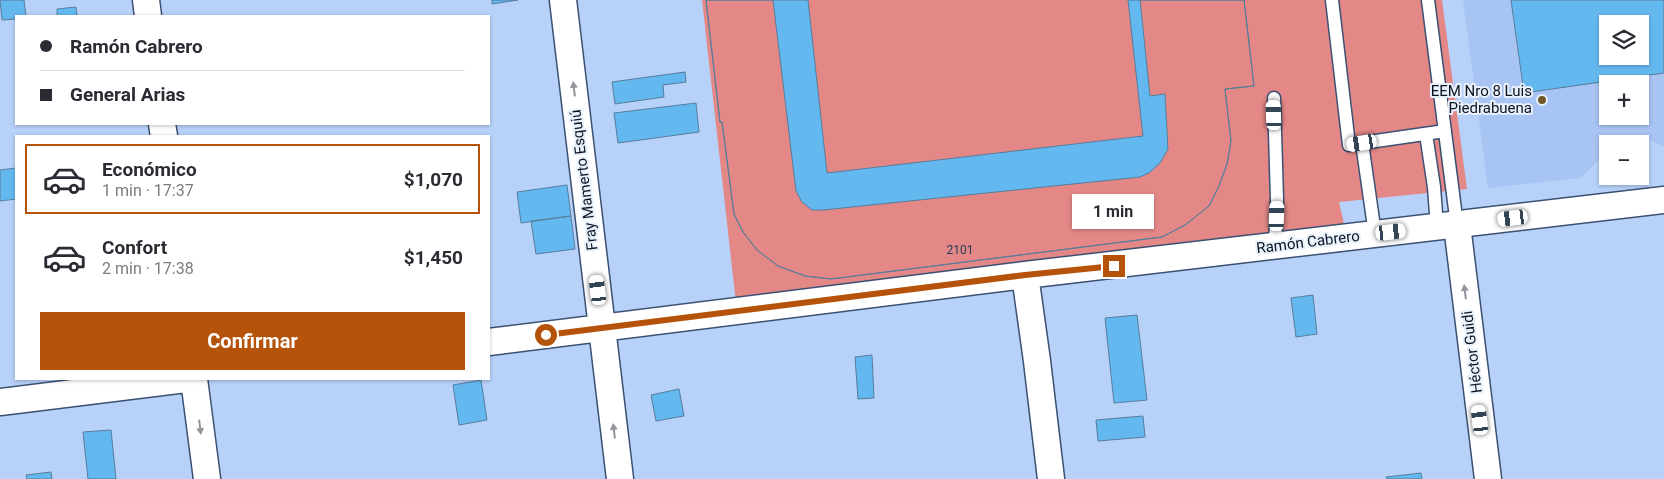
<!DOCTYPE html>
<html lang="es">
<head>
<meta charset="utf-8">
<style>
	body { margin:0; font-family:Roboto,sans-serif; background:#f2f2f3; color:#2b2b33; height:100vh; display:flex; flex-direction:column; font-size:19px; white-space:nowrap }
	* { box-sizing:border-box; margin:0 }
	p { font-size:16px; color:#7c7c81 }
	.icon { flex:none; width:28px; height:28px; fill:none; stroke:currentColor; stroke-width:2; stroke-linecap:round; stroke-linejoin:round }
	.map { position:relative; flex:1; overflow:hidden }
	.details { position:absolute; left:15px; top:135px; width:475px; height:245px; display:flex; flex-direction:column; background:#fff; border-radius:0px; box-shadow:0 1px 4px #0004 }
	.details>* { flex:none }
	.hud { position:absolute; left:15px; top:15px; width:475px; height:110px; border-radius:0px; box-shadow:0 1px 4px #0004; display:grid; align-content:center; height:110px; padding:0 25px; background:#fff }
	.controls { position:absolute; left:1599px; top:15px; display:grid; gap:10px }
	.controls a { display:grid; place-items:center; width:50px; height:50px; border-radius:0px; background:#fff; box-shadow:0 1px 4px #0004; font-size:25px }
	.end { position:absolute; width:22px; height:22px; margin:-11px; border:6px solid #b45309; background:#fff; box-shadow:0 0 0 2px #fff }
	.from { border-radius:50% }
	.bubble { position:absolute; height:35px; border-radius:0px; background:#fff; box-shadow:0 1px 4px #0004; font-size:16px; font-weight:700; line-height:35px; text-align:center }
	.car { position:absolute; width:15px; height:30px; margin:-15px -8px; border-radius:6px; box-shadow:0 0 4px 1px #0007; background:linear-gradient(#fff 24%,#345 0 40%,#fff 0 76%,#345 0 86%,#fff 0) }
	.hud b { display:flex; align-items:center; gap:18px; height:48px; font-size:19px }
	.hud b+b { border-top:1px solid #e1e1e2 }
	.hud i { width:12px; height:12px; background:#2b2b33 }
	ul { padding:9px 0 0; list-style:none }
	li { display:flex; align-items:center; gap:15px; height:70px; margin:0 10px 8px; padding:0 15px; border:2px solid transparent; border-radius:0px }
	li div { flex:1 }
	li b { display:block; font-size:19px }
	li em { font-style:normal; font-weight:700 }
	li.current { border-color:#b45309 }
	li>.icon { width:45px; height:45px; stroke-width:1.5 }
	.action { display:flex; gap:10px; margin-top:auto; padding:10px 25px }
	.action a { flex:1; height:58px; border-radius:0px; background:#b45309; color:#fff; font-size:20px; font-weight:700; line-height:58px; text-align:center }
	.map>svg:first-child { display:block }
</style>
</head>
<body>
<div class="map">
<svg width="1664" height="479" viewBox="0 0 1664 479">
	<rect width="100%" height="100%" fill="#b8d1f9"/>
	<path fill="#a8c4f3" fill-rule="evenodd" d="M1463 0H1664V147L1641 135 1621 136 1614 144H1608L1607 151 1581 178 1488 188ZM1608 24H1640V56H1608ZM1608 84H1640V116H1608Z"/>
	<path fill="#e38787" d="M702 0H1442L1467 189 1339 202 1344 224 736 303Z"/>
	<path fill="#64b8f0" stroke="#567e9b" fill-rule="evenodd" d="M0 0H24L26 16H16V19L2 20Z
		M492 0H518L492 4Z
		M706 0H808L827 173 1143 136 1128 0H1244L1254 86 1225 89 1231 141 1227 164 1219 186 1209 206 1185 225 1162 237 831 279 805 276 778 266 757 250 743 232 734 214 722 122H720Z
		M706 0H773L796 191 802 202 812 210H823L1140 177 1149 173 1160 163 1168 149 1165 94 1150 96 1140 0H1244L1254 86 1225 89 1231 141 1227 164 1219 186 1209 206 1185 225 1162 237 831 279 805 276 778 266 757 250 743 232 734 214 722 122H720Z
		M1511 0H1664V73L1524 93ZM1608 24H1640V56H1608Z
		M76 7 77 16H57V9Z
		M685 72 686 82 663 85 664 97 615 104 612 82Z
		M696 103 699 132 618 143 614 113Z
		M16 168V199L0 201V170Z
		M567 185 571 216 521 223 517 192Z
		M571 216 575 249 536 254 531 221Z
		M1313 295 1317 334 1296 337 1291 298Z
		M1137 315 1147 400 1114 403 1105 318Z
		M872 355 874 398 858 399 855 357Z
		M481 380 487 420 459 425 453 385Z
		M679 389 684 416 656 421 651 395Z
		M1143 416 1145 437 1098 441 1096 420Z
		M111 430 116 479H88L83 432Z
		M51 472 52 479H27L26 475Z
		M1421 473 1422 479H1387L1386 477Z"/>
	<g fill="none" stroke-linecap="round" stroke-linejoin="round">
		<defs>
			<path id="lane" d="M1332 0 1349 145 1362 143 1375 234
				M1428 0 1457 225
				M1274 98 1277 200 1275 246
				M1426 134 1434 187 1437 227
				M1362 143 1445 131"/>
			<path id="street" d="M146 0 148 16
				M563 0 620 479
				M162 124 164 136
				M1457 225 1488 479
				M1025 275 1037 361 1051 479
				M489 342 1025 275 1664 200
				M194 379 207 479
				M0 402 186 379"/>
		</defs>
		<use href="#lane" stroke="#3b5072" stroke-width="15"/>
		<use href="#street" stroke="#3b5072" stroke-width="29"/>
		<use href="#lane" stroke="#fff" stroke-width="12"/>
		<use href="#street" stroke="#fff" stroke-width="26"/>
	</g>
	<defs><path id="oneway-solid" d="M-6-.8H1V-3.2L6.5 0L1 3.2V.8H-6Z" transform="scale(1.25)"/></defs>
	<g fill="#92959c">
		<use href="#oneway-solid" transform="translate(574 89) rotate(-97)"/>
		<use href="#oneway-solid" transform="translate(1465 292) rotate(-97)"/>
		<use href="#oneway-solid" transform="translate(200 427) rotate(83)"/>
		<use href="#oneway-solid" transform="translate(614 431) rotate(-97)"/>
	</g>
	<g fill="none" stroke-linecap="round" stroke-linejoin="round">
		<path stroke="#b45309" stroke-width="6" d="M546 335 1025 275 1114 266"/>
	</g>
	<circle fill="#72582a" stroke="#e9f1fd" stroke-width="2" cx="1542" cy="100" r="5"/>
	<g text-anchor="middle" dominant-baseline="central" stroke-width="4" stroke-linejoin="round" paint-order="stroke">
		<g font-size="12" fill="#223d56">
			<text x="960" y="250">2101</text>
		</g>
		<g font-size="15" fill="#0c1422" stroke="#e9f1fd" text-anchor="end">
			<text x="1532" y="91">EEM Nro 8 Luis<tspan x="1532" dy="17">Piedrabuena</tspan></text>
		</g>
		<g font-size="15" fill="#0c1422" stroke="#e9f1fd">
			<text transform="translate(584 180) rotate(-97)">Fray Mamerto Esquiú</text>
			<text transform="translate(1308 242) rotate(-7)">Ramón Cabrero</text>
			<text transform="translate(1472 352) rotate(-97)">Héctor Guidi</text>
		</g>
	</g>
</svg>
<div class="controls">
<a><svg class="icon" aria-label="layers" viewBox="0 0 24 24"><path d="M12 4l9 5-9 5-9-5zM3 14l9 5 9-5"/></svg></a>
<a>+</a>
<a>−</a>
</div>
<i class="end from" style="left:546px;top:335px"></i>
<i class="end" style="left:1114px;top:266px"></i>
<div class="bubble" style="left:1072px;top:194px;width:82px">1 min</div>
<i class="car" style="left:1274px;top:115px;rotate:358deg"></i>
<i class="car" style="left:1362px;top:143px;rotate:261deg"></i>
<i class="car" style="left:1277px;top:216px;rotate:2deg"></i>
<i class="car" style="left:1513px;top:218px;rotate:263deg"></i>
<i class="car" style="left:1391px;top:232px;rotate:84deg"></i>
<i class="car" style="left:598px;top:290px;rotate:353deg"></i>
<i class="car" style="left:1480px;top:420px;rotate:353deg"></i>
<div class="hud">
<b><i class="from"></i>Ramón Cabrero</b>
<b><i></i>General Arias</b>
</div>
<section class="details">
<ul>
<li class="current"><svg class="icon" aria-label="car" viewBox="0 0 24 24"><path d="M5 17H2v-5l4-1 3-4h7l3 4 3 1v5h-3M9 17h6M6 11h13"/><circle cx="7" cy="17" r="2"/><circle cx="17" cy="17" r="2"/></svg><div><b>Económico</b><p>1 min · 17:37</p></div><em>$1,070</em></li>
<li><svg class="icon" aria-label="car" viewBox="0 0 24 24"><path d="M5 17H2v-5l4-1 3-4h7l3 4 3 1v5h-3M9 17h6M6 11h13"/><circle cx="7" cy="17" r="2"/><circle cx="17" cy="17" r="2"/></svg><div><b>Confort</b><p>2 min · 17:38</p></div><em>$1,450</em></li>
</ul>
<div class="action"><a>Confirmar</a></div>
</section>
</div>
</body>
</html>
